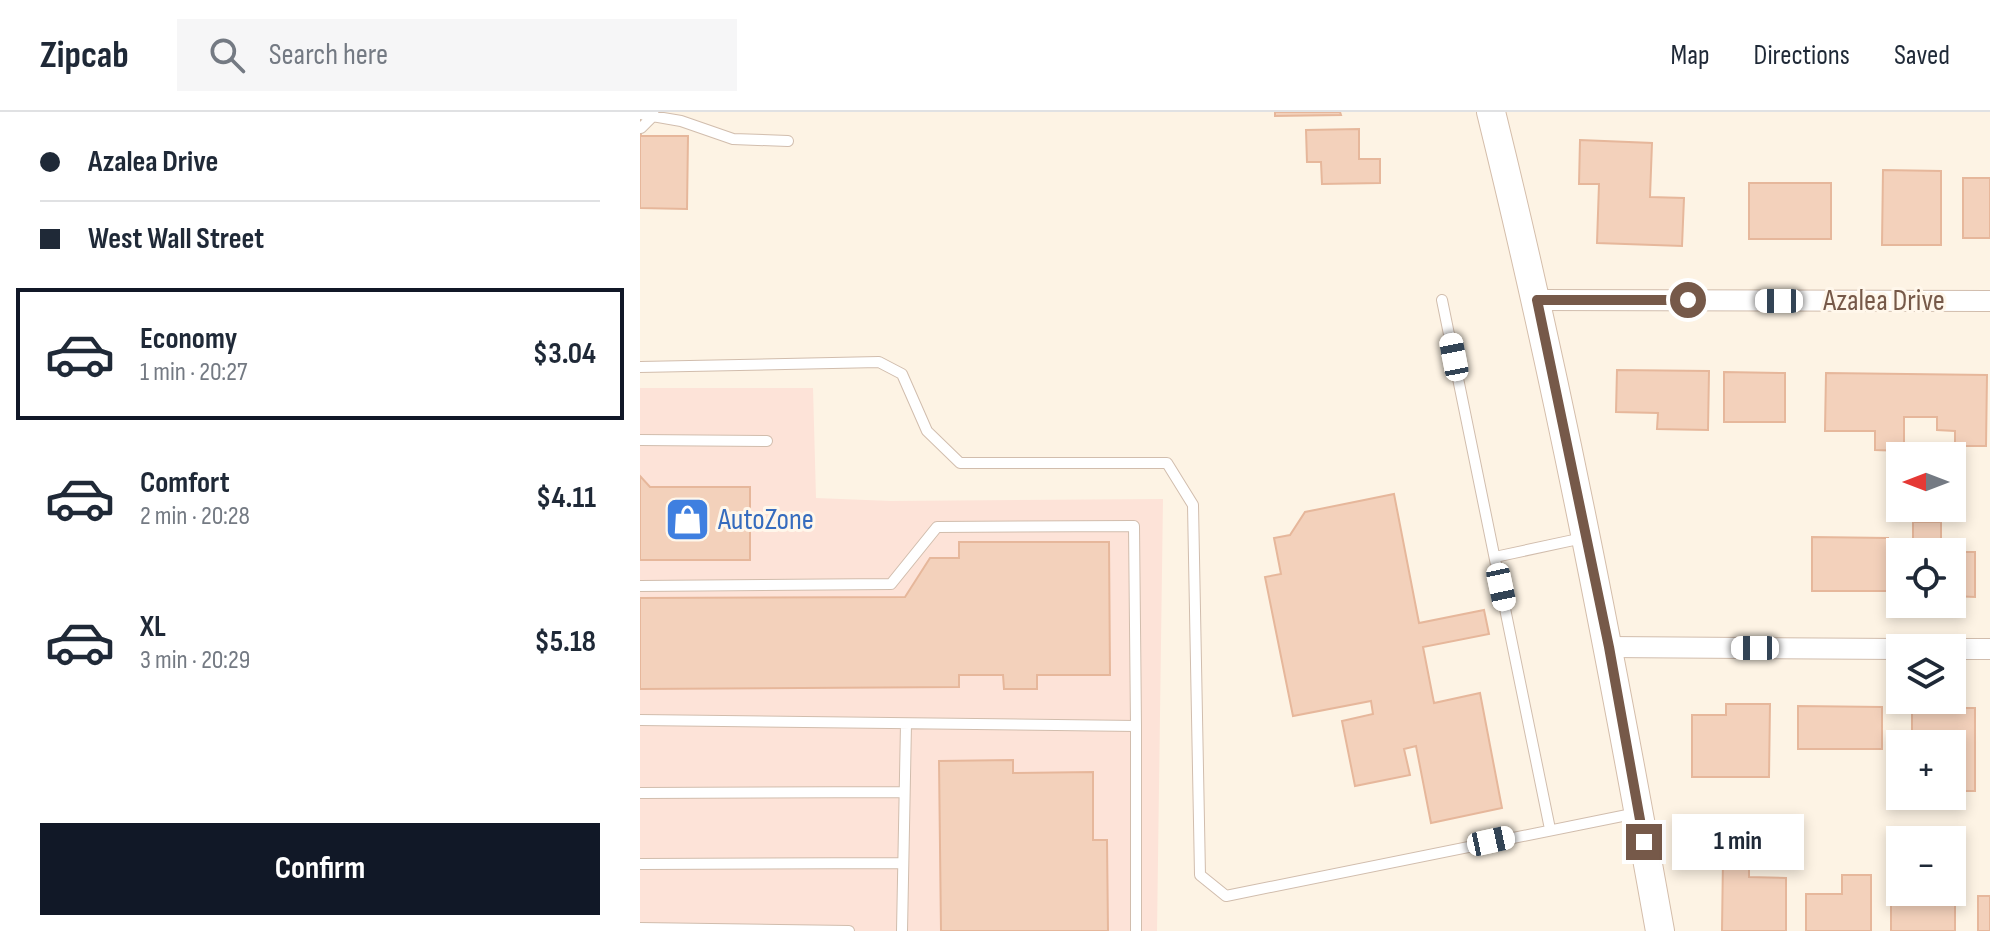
<!DOCTYPE html>
<html lang="en">
<head>
<meta charset="utf-8">
<style>
	body { margin:0; font-family:"Sofia Sans Condensed",sans-serif; background:#f6f6f7; color:#1f2937; height:100vh; display:flex; flex-direction:column; font-size:30px; white-space:nowrap }
	* { box-sizing:border-box; margin:0 }
	p { font-size:26px; color:#747a83 }
	.icon { flex:none; width:44px; height:44px; fill:none; stroke:currentColor; stroke-width:2; stroke-linecap:round; stroke-linejoin:round }
	.map { position:relative; flex:1; overflow:hidden }
	.drawer { display:flex; flex-direction:column; background:#fff; width:640px }
	.drawer>* { flex:none }
	.banner { display:grid; align-content:center; height:176px; padding:0 40px; background:#fff }
	.needle { width:52px; rotate:270deg }
	.fabs { position:absolute; left:1246px; top:330px; display:grid; gap:16px }
	.fabs a { display:grid; place-items:center; width:80px; height:80px; border-radius:0px; background:#fff; box-shadow:0 4px 12px #0003; font-size:40px }
	.end { position:absolute; width:36px; height:36px; margin:-18px; border:10px solid #765949; background:#fff; box-shadow:0 0 0 4px #fff }
	.from { border-radius:50% }
	.bubble { position:absolute; height:56px; border-radius:0px; background:#fff; box-shadow:0 4px 12px #0003; font-size:26px; font-weight:700; line-height:56px; text-align:center }
	.car { position:absolute; width:24px; height:48px; margin:-24px -12px; border-radius:10px; box-shadow:0 0 6px 2px #0007; background:linear-gradient(#fff 24%,#345 0 40%,#fff 0 76%,#345 0 86%,#fff 0) }
	.banner b { display:flex; align-items:center; gap:28px; height:76px; font-size:30px }
	.banner b+b { border-top:2px solid #e0e1e3 }
	.banner i { width:20px; height:20px; background:#1f2937 }
	ul { padding:0; list-style:none }
	li { display:flex; align-items:center; gap:24px; height:132px; margin:0 16px 12px; padding:0 24px; border:4px solid transparent; border-radius:0px }
	li div { flex:1 }
	li b { display:block; font-size:30px }
	li em { font-style:normal; font-weight:700 }
	li.current { border-color:#111827 }
	li>.icon { width:72px; height:72px; stroke-width:1.5 }
	.primary-button { display:flex; gap:16px; margin-top:auto; padding:16px 40px }
	.primary-button a { flex:1; height:92px; border-radius:0px; background:#111827; color:#fff; font-size:32px; font-weight:700; line-height:92px; text-align:center }
	header { display:flex; align-items:center; gap:48px; box-sizing:border-box; height:112px; padding:0 40px; background:#fff; border-bottom:2px solid #e0e1e3 }
	header strong { font-size:38px }
	nav { display:flex; gap:44px; margin-inline-start:auto; font-size:28px }
	.search { width:560px; height:72px; background:#f6f6f7; display:flex; align-items:center; gap:20px; box-sizing:border-box; padding:0 28px; border-radius:0px; color:#747a83; font-size:30px }
	main { display:flex; flex:1; min-height:0 }
	.map>svg:first-child { display:block }
</style>
</head>
<body>
<header>
<strong>Zipcab</strong>
<div class="search"><svg class="icon" aria-label="search" viewBox="0 0 24 24"><circle cx="10" cy="10" r="6"/><path d="M15 15l6 6"/></svg>Search here</div>
<nav><a>Map</a><a>Directions</a><a>Saved</a></nav>
</header>
<main>
<section class="drawer">
<div class="banner">
<b><i class="from"></i>Azalea Drive</b>
<b><i></i>West Wall Street</b>
</div>
<ul>
<li class="current"><svg class="icon" aria-label="car" viewBox="0 0 24 24"><path d="M5 17H2v-5l4-1 3-4h7l3 4 3 1v5h-3M9 17h6M6 11h13"/><circle cx="7" cy="17" r="2"/><circle cx="17" cy="17" r="2"/></svg><div><b>Economy</b><p>1 min · 20:27</p></div><em>$3.04</em></li>
<li><svg class="icon" aria-label="car" viewBox="0 0 24 24"><path d="M5 17H2v-5l4-1 3-4h7l3 4 3 1v5h-3M9 17h6M6 11h13"/><circle cx="7" cy="17" r="2"/><circle cx="17" cy="17" r="2"/></svg><div><b>Comfort</b><p>2 min · 20:28</p></div><em>$4.11</em></li>
<li><svg class="icon" aria-label="car" viewBox="0 0 24 24"><path d="M5 17H2v-5l4-1 3-4h7l3 4 3 1v5h-3M9 17h6M6 11h13"/><circle cx="7" cy="17" r="2"/><circle cx="17" cy="17" r="2"/></svg><div><b>XL</b><p>3 min · 20:29</p></div><em>$5.18</em></li>
</ul>
<div class="primary-button"><a>Confirm</a></div>
</section>
<div class="map">
<svg width="1350" height="819" viewBox="0 0 1350 819">
	<rect width="100%" height="100%" fill="#fdf3e4"/>
	<path fill="#fde3d8" d="M0 276H173L176 386 251 389 523 387 517 819H0Z"/>
	<path fill="#f3d1bb" stroke="#e6b79b" stroke-width="2" d="M635 0H700L701 3 635 4Z
		M0 8 1 24H48L47 97 0 96Z
		M719 17V47H740V71L682 72 681 50H667L666 18Z
		M940 28 1012 31 1010 85 1044 86 1042 134 957 131 959 72H939Z
		M1243 58 1301 59V133H1242Z
		M1323 66H1350V126H1323Z
		M1109 71H1191V127H1109Z
		M977 258 1069 259 1068 318 1017 317 1018 301 976 300Z
		M1084 260 1145 261V310H1084Z
		M1186 261 1347 263 1346 334H1315V319L1297 318V305H1264V339L1235 338V319H1185Z
		M0 364 10 375H110V448H0Z
		M754 382 779 511 844 498 849 522 783 535 794 591 840 581 862 696 791 711 776 634 764 637 770 663 715 674 702 609 733 602 731 589 653 604 625 465 641 462 634 426 650 423 665 400Z
		M1273 410H1301V440H1310H1273Z
		M1172 425 1248 426V479H1172Z
		M319 430H469L470 563H397V577H364L363 563H319V575L0 577V486L265 485 290 446H319Z
		M1312 440H1335V485L1312 484Z
		M1086 592H1130L1129 665H1052V603H1086Z
		M1158 594 1242 595V637H1158Z
		M1272 596H1335V679H1312V632H1272Z
		M373 648V661L453 660V728H467L468 819H301L299 649Z
		M1083 746H1109V765L1146 766V819H1082Z
		M1312 749H1315V819H1251V770H1260V780H1312Z
		M1202 763H1231V819H1166V782H1202Z
		M1338 784H1350V819H1338Z"/>
	<g fill="none" stroke-linecap="round" stroke-linejoin="round">
		<defs>
			<path id="lane" d="M0 2 41 9 93 27 148 29
				M1 16 14 3
				M802 188 910 717
				M0 255 239 250 262 262 287 319 320 351H527L553 393 560 763 586 784 997 701
				M0 328 127 329
				M855 445 943 426
				M0 474 251 472 297 415 494 414 496 614
				M0 608 496 614V819
				M0 681 264 680
				M0 752 263 751
				M0 816 209 819
				M262 819 266 612"/>
			<path id="street" d="M897 188 1350 189
				M969 535 1260 537
				M1312 537H1350"/>
			<path id="secondary" d="M851 0C918 271 971 544 1020 819"/>
		</defs>
		<use href="#lane" stroke="#d1bdad" stroke-width="12"/>
		<use href="#street" stroke="#d1bdad" stroke-width="22"/>
		<use href="#secondary" stroke="#d4bdaa" stroke-width="30"/>
		<use href="#lane" stroke="#fff" stroke-width="10"/>
		<use href="#street" stroke="#fff" stroke-width="20"/>
		<use href="#secondary" stroke="#fff" stroke-width="28"/>
	</g>
	<g fill="none" stroke-linecap="round" stroke-linejoin="round">
		<path stroke="#765949" stroke-width="10" d="M1004 730 969 535 897 188H1048"/>
	</g>
	<defs>
		<symbol id="shop-square" viewBox="-11 -11 22 22"><rect x="-9" y="-9" width="18" height="18" rx="4" fill="#3f7fe0" stroke="#fff7eb"/><path d="M-5-2.5h2.3a2.7 3.5 0 0 1 5.4 0H5L5.5 6h-11ZM-1.5-2.5h3a1.5 2.3 0 0 0-3 0Z" fill="#fff"/></symbol>
	</defs>
	<g fill-rule="evenodd">
		<use href="#shop-square" x="22" y="382" width="51" height="51"/>
	</g>
	<g text-anchor="middle" dominant-baseline="central" stroke-width="6" stroke-linejoin="round" paint-order="stroke">
		<g font-size="30" fill="#765949" stroke="#fff7eb">
			<text x="1244" y="189">Azalea Drive</text>
		</g>
		<g font-size="30" fill="#366cbe" stroke="#fff7eb" text-anchor="start">
			<text x="78" y="408">AutoZone</text>
		</g>
	</g>
</svg>
<div class="fabs">
<a><svg class="needle" viewBox="-14 -14 28 28"><path d="M0-13l5 13h-10z" fill="#e53935"/><path d="M0 13l5-13h-10z" fill="#747a83"/></svg></a>
<a><svg class="icon" aria-label="locate" viewBox="0 0 24 24"><circle cx="12" cy="12" r="6"/><path d="M12 2v4M12 18v4M2 12h4M18 12h4"/></svg></a>
<a><svg class="icon" aria-label="layers" viewBox="0 0 24 24"><path d="M12 4l9 5-9 5-9-5zM3 14l9 5 9-5"/></svg></a>
<a>+</a>
<a>−</a>
</div>
<i class="end from" style="left:1048px;top:188px"></i>
<i class="end" style="left:1004px;top:730px"></i>
<div class="bubble" style="left:1032px;top:702px;width:132px">1 min</div>
<i class="car" style="left:1139px;top:189px;rotate:270deg"></i>
<i class="car" style="left:814px;top:245px;rotate:349deg"></i>
<i class="car" style="left:861px;top:475px;rotate:168deg"></i>
<i class="car" style="left:1115px;top:536px;rotate:270deg"></i>
<i class="car" style="left:851px;top:729px;rotate:78deg"></i>
</div>
</main>
</body>
</html>
